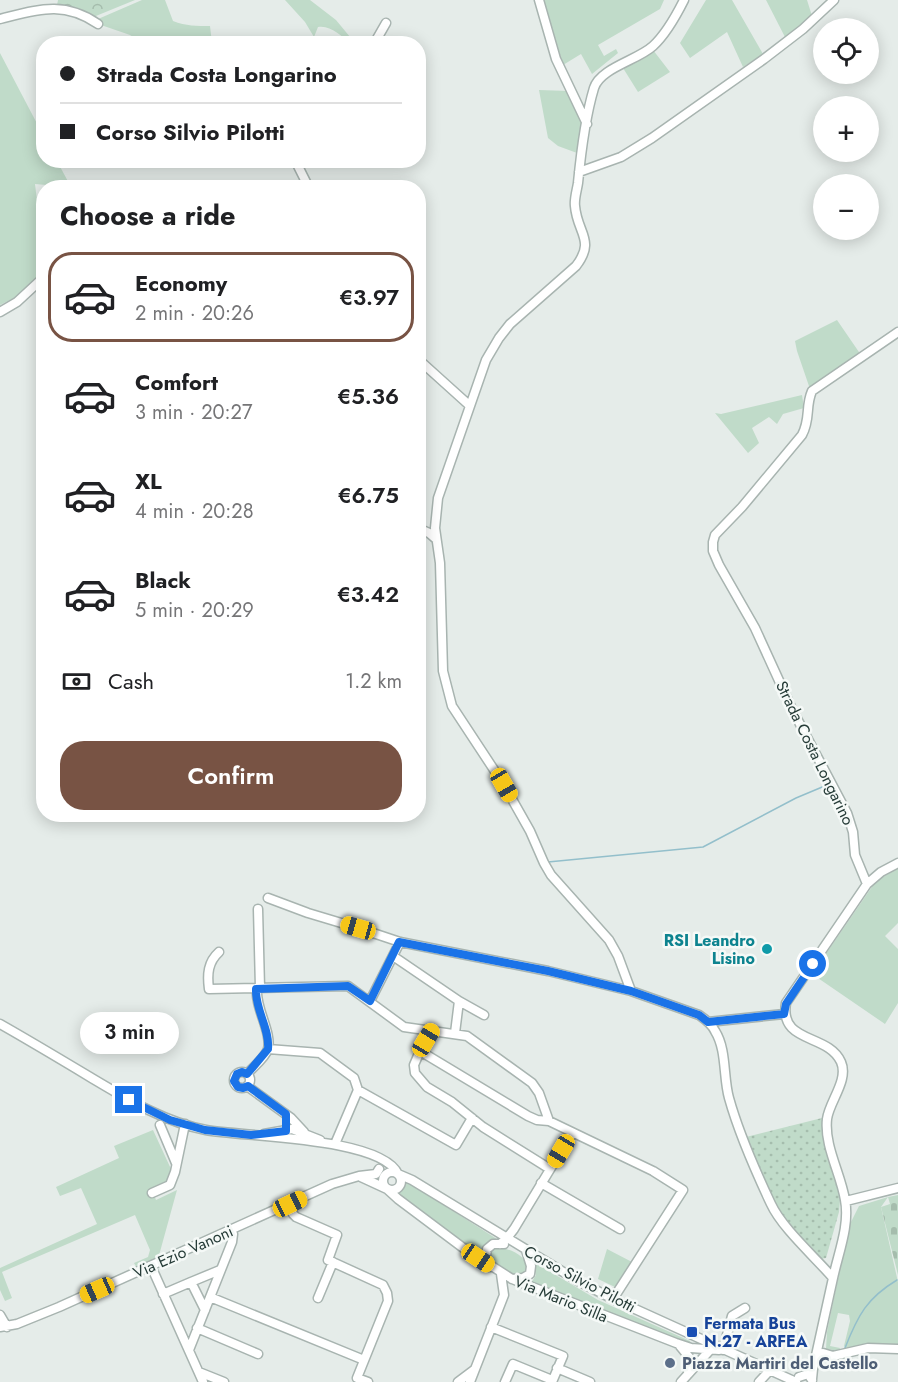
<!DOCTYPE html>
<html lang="en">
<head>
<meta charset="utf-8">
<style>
	body { margin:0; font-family:Jost,sans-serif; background:#f6f6f6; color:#202124; height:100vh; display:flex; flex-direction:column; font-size:22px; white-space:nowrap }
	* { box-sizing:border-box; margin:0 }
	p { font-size:20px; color:#757577 }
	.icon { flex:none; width:33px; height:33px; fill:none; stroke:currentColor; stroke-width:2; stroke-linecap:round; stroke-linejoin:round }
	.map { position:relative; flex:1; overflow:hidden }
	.side { position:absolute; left:36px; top:180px; width:390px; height:642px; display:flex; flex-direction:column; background:#fff; border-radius:24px; box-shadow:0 3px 15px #0003 }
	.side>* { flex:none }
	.banner { position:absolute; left:36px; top:36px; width:390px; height:132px; border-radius:24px; box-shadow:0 3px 15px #0003; display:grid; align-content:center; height:132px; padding:0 24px; background:#fff }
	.fabs { position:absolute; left:813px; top:18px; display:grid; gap:12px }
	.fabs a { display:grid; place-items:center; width:66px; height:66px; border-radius:50%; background:#fff; box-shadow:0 3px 15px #0003; font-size:30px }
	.end { position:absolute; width:27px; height:27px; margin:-14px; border:8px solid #1a73e8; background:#fff; box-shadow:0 0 0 3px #fff }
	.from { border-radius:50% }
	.bubble { position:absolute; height:42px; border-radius:21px; background:#fff; box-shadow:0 3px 15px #0003; font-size:20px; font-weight:600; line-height:42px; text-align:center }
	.car { position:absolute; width:18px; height:36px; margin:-18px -9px; border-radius:8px; box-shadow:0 0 4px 2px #0007; background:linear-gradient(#f5c518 24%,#345 0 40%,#f5c518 0 76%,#345 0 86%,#f5c518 0) }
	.banner b { display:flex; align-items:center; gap:21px; height:57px; font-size:22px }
	.banner b+b { border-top:2px solid #e0e0e0 }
	.banner i { width:15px; height:15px; background:#202124 }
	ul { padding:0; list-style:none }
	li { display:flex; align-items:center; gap:18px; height:90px; margin:0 12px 9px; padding:0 12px; border:3px solid transparent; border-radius:24px }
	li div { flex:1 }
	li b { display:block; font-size:22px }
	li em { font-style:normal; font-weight:600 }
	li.selected { border-color:#785344 }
	li>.icon { width:54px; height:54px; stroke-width:1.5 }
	h2 { padding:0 24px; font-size:27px; line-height:72px }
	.pay { display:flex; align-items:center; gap:15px; height:66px; padding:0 24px; font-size:22px }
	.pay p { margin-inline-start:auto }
	.primary-button { display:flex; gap:12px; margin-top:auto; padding:12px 24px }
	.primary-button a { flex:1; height:69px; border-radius:24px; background:#785344; color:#fff; font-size:24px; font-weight:600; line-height:69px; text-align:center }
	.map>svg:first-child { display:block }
</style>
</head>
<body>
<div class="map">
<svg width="898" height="1382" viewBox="0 0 898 1382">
	<defs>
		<pattern id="forest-crowns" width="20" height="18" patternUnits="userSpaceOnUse" patternTransform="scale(1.5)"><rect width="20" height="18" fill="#c0dbc9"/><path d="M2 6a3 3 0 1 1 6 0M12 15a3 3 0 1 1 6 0" fill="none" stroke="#a5bdad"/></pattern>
		<pattern id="cemetery-stones" width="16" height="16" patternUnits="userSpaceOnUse" patternTransform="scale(1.5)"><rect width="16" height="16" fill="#c0dbc9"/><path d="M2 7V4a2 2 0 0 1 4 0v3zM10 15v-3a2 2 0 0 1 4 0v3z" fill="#a5bdad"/></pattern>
		<pattern id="garden-dots" width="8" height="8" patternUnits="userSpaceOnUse" patternTransform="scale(1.5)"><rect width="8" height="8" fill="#c0dbc9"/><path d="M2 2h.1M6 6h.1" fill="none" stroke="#a5bdad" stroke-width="1.8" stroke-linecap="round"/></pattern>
	</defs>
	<rect width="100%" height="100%" fill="#e5ece9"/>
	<path fill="#c0dbc9" d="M142 0H165L173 21C186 26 197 26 210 26L212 43H142L130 35 101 25 98 19Z
		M285 0H310L336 20 355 43H350C341 36 331 25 318 27L314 37 305 22Z
		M544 0H664L660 9 598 45 604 56 616 49 618 53 592 74 581 54 563 65Z
		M706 0H732L763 54 743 67 727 32 690 58 680 43Z
		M766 0H807L812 16 786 39Z
		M653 50 670 72 638 92 623 68Z
		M0 53 43 135 44 160 57 161 71 187 35 184 42 242V276L18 296 0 305Z
		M539 90 569 91 583 124 577 153 558 146 548 138Z
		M837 320 861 355 810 389 797 351 795 341Z
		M802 395 804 408 783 414 777 424 769 417 752 428 759 443 748 453 715 413 721 414Z
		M898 868V923L885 936 898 949V1003L885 1024 812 974 876 881Z
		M153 1130 171 1169 168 1181 147 1192 150 1197 154 1195 156 1200 177 1190 158 1259 137 1268 134 1263 148 1257 150 1250 135 1215 2 1272 12 1298 5 1301 0 1290V1268L97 1224 81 1188 60 1196 56 1187 119 1158 114 1146Z
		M403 1179 500 1241 483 1259 394 1193 402 1187Z
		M888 1197 881 1207 898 1282V1344L858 1346 846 1349 844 1346 850 1321 849 1315 838 1313 830 1346 840 1348 839 1351 826 1349 827 1332 849 1226 859 1206Z
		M494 1247C508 1248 528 1254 527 1271L525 1274C509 1276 503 1270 491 1261L489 1252Z
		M607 1249 632 1262 617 1288 598 1279Z
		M532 1261 598 1300 690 1341 692 1346 531 1283 536 1275Z"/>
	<path fill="url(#forest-crowns)" d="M58 0H135L91 18 57 5Z"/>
	<path fill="url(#cemetery-stones)" d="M898 1195V1275L881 1207 890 1204 888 1197Z"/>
	<path fill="url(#garden-dots)" d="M822 1118 840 1200 839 1212 826 1258 820 1259 784 1218 777 1208 746 1137Z"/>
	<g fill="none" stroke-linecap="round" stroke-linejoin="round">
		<path stroke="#93bfcb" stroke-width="1.5" d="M548 862 703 847 796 798 827 785
			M845 1348C858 1315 867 1298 897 1280"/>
		<defs>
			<path id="minor" d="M539 0 556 59 587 124
				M684 0C676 16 666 34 653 46 638 60 600 68 594 88 585 118 581 152 578 183 577 190 574 199 575 206 577 233 596 240 576 266L510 324 499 338 486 360 438 498 435 528 440 563 443 671 452 706 504 785 530 831 544 863 551 875 609 940 618 956 631 991 699 1015C706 1020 712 1024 715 1031 727 1050 723 1077 729 1098 739 1134 755 1170 771 1204 782 1228 815 1257 833 1278L813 1369 812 1379
				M0 19C37 10 63 0 98 24
				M374 44 386 23
				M295 160 309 188
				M579 172 621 157 652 138 764 59 803 29 834 0
				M0 312 17 302 44 277
				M418 359 469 405
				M418 528 429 533 436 539
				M867 884 881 872 898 863
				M268 898 308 913 358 928 400 942 548 971 631 991
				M258 909 260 988
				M219 952C208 962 207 974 209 989L348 986 404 1027 467 1036 532 1083 539 1093 549 1121 653 1171 683 1190 613 1299
				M393 956 459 1001 455 1033
				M370 1001 400 942
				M459 1001 484 1015
				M708 1022 784 1014
				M0 1024C30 1041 60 1059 90 1077 127 1099 164 1122 206 1130 245 1137 381 1137 398 1174L412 1180 578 1281 613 1299 796 1382
				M432 1030 420 1051 528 1116 537 1120 549 1121
				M268 1049 320 1053 354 1078 358 1090
				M420 1051 414 1065 415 1073 427 1087 452 1102 483 1127 550 1169
				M234 1080a8 8 0 1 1 16 0a8 8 0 1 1-16 0Z
				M247 1074C253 1067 265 1058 268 1049 272 1032 255 1008 257 989
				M247 1086 291 1118 304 1132
				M160 1125 176 1163
				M264 1134 292 1129 320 1140
				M335 1144 358 1090 456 1145 472 1118
				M383 1181a9 9 0 1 1 18 0a9 9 0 1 1-18 0Z
				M361 1177 387 1189 398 1199 462 1247 512 1279 676 1343 691 1348 719 1350
				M541 1183 620 1229
				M152 1193 170 1185 175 1172 185 1124
				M846 1201 898 1188
				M290 1204 293 1214 296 1217 337 1235 328 1260 383 1285 387 1293 388 1301 357 1378 368 1382
				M500 1244 507 1238 514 1229 572 1133
				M151 1266 203 1382
				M490 1267 486 1256 487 1249 493 1244H504
				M833 1278C838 1254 850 1225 845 1200 841 1174 824 1146 827 1119 829 1102 849 1080 841 1062 828 1033 779 1044 786 1003L867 884 855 855 853 832 847 813 792 709 755 628 719 565 713 551V542L715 535 742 507 802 435C811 418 805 407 812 391L898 332
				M512 1279 523 1278 530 1274 531 1266 526 1250
				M163 1294 191 1282
				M210 1297 364 1360
				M318 1298 333 1262
				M205 1310 191 1282 220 1270
				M0 1315 7 1327
				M0 1327 17 1324 59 1307 332 1184 359 1176 376 1174 379 1169
				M491 1327 563 1356 552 1382
				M197 1328 258 1354
				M680 1346 689 1357 688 1374
				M189 1350 232 1242 233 1234 231 1230
				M723 1350 732 1316 745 1308
				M816 1356 823 1353 833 1356 868 1348 898 1349
				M557 1368 590 1382
				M199 1372 224 1382
				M799 1377 808 1374 812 1380
				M458 1382 474 1370
				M470 1382 504 1295 501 1274
				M505 1382 513 1364 552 1380
				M681 1382 710 1350
				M759 1382 770 1370"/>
		</defs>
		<use href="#minor" stroke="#a8b4b0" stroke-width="11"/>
		<use href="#minor" stroke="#fff" stroke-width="8"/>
	</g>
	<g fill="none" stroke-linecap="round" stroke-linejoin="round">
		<path stroke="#1a73e8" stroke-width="8" d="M129 1100 170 1120 205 1130 251 1135 286 1131V1114L248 1086 243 1088 238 1087 234 1081 237 1074 242 1072 247 1074 268 1049C270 1029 255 1010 256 989L348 986 370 1001 399 942 548 971 610 986 631 991 699 1015 708 1022 784 1014 786 1004 813 964"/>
	</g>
	<circle fill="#0f9aa8" stroke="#f5f9f7" stroke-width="2" cx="767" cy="949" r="6"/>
	<rect fill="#1a4fb4" stroke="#f5f9f7" stroke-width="2" x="686" y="1326" width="12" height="12" rx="3"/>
	<circle fill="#5c6f8a" stroke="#f5f9f7" stroke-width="2" cx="670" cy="1363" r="6"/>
	<g text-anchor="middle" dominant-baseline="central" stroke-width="5" stroke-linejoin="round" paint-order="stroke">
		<g font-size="16" fill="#263c38" stroke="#f5f9f7">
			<text transform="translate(815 753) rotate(64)">Strada Costa Longarino</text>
			<text transform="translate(183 1252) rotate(-24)">Via Ezio Vanoni</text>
			<text transform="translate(580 1279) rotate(28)">Corso Silvio Pilotti</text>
			<text transform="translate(561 1299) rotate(22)">Via Mario Silla</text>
		</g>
		<g font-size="16" font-weight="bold" fill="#0d838f" stroke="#f5f9f7" text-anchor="end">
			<text x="755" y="940">RSI Leandro<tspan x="755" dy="18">Lisino</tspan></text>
		</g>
		<g font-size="16" font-weight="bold" fill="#164399" stroke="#f5f9f7" text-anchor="start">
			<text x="704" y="1323">Fermata Bus<tspan x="704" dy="18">N.27 - ARFEA</tspan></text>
		</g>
		<g font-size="16" font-weight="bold" fill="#4e5e75" stroke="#f5f9f7" text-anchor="start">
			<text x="682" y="1363">Piazza Martiri del Castello</text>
		</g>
	</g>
</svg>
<div class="fabs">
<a><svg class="icon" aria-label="locate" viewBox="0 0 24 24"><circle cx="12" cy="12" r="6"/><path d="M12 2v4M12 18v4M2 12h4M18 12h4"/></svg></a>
<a>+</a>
<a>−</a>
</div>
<i class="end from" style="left:813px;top:964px"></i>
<i class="end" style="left:129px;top:1100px"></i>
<div class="bubble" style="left:80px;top:1012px;width:99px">3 min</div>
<i class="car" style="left:504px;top:785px;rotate:150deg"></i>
<i class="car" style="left:358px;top:928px;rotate:286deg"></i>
<i class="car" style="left:426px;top:1040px;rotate:31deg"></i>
<i class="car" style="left:561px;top:1151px;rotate:211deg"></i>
<i class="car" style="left:290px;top:1204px;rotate:65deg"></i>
<i class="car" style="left:478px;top:1258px;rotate:124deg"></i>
<i class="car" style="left:97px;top:1290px;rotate:246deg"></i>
<div class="banner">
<b><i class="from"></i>Strada Costa Longarino</b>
<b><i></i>Corso Silvio Pilotti</b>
</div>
<section class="side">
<h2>Choose a ride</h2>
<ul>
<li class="selected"><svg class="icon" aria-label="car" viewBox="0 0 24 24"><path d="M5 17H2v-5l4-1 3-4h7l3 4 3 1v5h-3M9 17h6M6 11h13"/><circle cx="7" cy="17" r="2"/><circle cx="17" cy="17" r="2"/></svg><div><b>Economy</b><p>2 min · 20:26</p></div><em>€3.97</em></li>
<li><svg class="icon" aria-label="car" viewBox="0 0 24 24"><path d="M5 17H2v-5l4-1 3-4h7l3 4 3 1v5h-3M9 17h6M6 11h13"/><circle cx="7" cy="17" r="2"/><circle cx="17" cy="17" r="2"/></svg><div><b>Comfort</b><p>3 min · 20:27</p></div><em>€5.36</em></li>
<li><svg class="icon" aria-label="car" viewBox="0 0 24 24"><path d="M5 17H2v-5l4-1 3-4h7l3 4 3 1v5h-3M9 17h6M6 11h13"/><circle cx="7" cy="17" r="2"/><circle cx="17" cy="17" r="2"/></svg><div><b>XL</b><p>4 min · 20:28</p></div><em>€6.75</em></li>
<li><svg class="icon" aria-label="car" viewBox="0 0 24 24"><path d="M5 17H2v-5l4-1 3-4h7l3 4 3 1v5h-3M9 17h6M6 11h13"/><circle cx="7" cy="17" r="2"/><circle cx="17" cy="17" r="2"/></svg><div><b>Black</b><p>5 min · 20:29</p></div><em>€3.42</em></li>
</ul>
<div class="pay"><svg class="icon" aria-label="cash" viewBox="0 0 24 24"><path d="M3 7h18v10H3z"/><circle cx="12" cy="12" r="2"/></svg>Cash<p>1.2 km</p></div>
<div class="primary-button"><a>Confirm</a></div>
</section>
</div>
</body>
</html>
